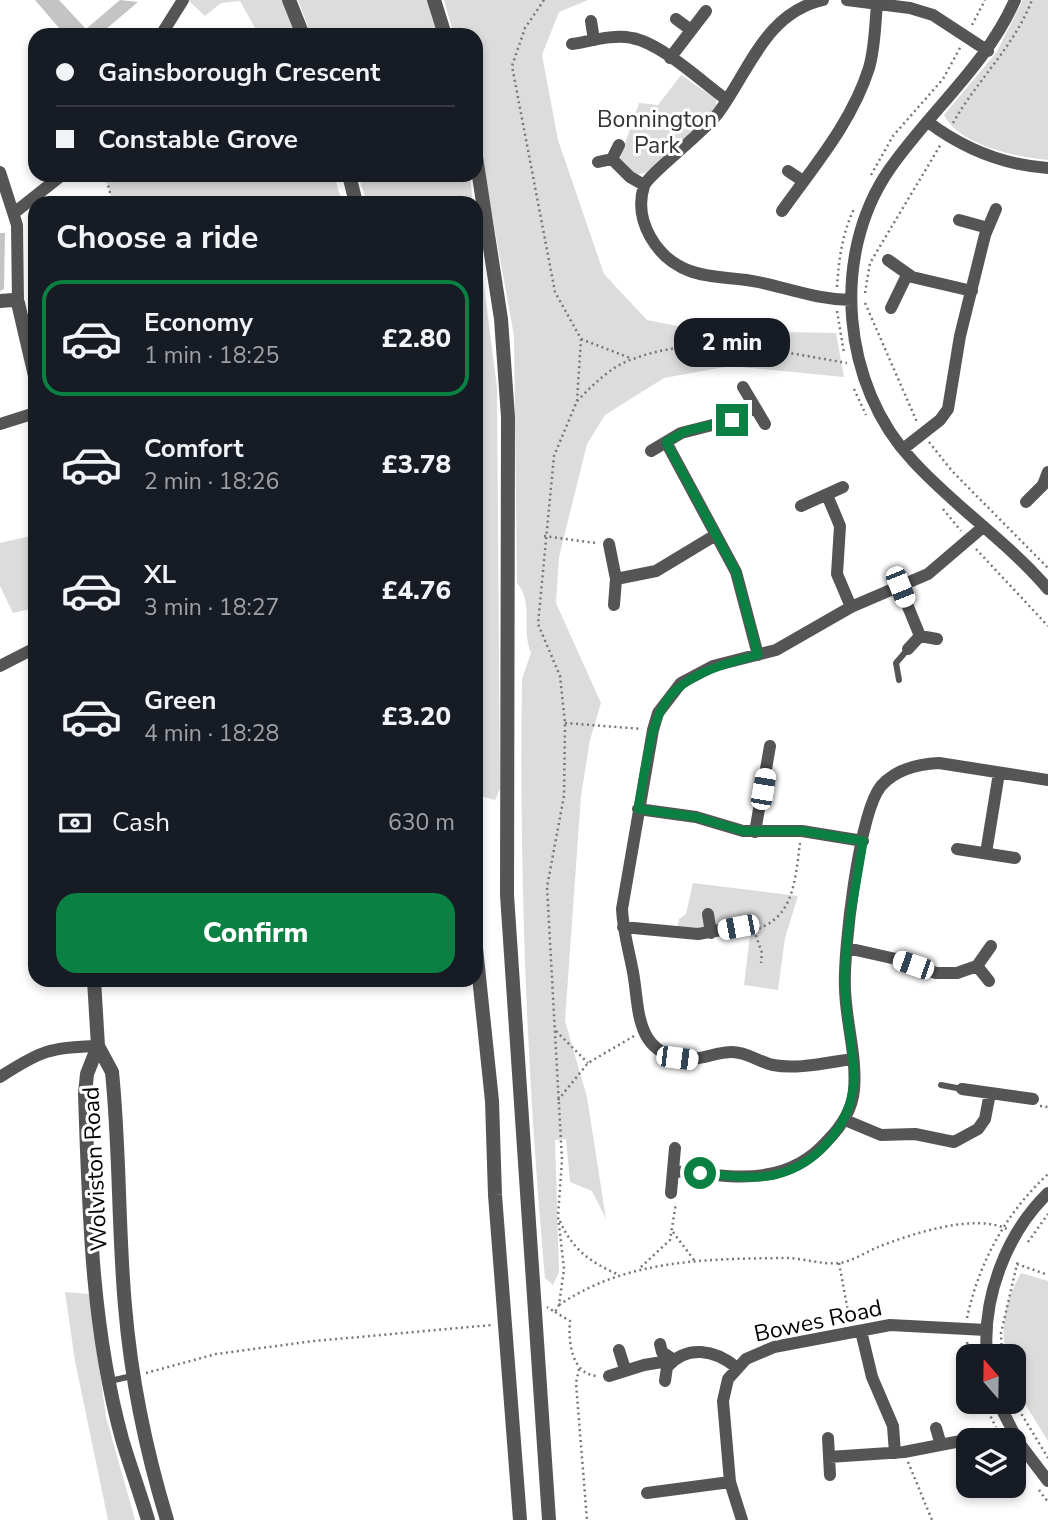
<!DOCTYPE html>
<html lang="en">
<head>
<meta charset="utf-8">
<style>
	body { margin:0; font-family:"Nunito Sans",sans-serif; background:#242831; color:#f1f3f6; height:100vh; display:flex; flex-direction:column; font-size:26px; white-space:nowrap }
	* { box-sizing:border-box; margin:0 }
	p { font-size:23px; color:#9ea1a6 }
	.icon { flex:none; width:38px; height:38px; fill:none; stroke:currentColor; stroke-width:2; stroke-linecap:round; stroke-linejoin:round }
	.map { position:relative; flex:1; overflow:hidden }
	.details { position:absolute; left:28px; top:196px; width:455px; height:791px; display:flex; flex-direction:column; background:#171b24; border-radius:21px; box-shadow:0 4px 10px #0003 }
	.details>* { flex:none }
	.hud { position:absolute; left:28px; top:28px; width:455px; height:154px; border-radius:21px; box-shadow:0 4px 10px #0003; display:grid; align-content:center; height:154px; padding:0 28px; background:#171b24 }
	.needle { width:46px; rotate:340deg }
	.controls { position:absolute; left:956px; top:1344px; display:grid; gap:14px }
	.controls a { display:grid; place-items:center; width:70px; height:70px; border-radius:14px; background:#171b24; box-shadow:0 4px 10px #0003; font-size:35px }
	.end { position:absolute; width:32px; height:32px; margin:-16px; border:9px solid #0b8043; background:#fff; box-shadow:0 0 0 4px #fff }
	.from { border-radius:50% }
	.bubble { position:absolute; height:49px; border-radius:21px; background:#171b24; box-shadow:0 4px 10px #0003; font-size:23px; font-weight:800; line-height:49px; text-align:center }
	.car { position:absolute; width:21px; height:42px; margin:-21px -10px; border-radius:9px; box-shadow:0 0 5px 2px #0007; background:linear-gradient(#fff 24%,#345 0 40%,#fff 0 76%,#345 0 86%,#fff 0) }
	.hud b { display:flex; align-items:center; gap:24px; height:66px; font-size:26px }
	.hud b+b { border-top:2px solid #363941 }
	.hud i { width:18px; height:18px; background:#f1f3f6 }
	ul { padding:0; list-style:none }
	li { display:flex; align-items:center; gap:21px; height:116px; margin:0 14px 10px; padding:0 14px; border:4px solid transparent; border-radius:21px }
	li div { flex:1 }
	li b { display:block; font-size:26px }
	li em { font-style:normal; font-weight:800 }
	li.on { border-color:#0b8043 }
	li>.icon { width:63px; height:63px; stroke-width:1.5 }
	h2 { padding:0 28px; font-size:32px; line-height:84px }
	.pay { display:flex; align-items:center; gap:18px; height:77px; padding:0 28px; font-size:26px }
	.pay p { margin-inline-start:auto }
	.cta { display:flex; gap:14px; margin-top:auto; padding:14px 28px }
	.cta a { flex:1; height:80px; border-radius:21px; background:#0b8043; color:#fff; font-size:28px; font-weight:800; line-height:80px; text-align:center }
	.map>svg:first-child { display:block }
</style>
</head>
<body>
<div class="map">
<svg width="1048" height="1520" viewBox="0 0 1048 1520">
	<rect width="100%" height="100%" fill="#fff"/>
	<path fill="#dcdcdc" d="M188 0H283L297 35H259L240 1 221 3 205 16Z
		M298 0H430L438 35H311Z
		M444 0H588L559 12 542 55 558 140 604 274 647 320 697 330 836 333 844 377 730 366 664 378 605 415 587 444 559 557 556 603 601 703 590 740 581 796 565 1021 587 1097 606 1219 592 1191 570 1182 566 1139 555 1140 559 1272 553 1285 545 1278C527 1079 519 879 522 679L531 653C521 629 534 603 517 583L514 336 476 126V35H454Z
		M1023 0H1048V160C1016 157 959 145 944 115L996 53Z
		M681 75 716 99V108L651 171 636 175 620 158 639 103 658 105Z
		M105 175H334L342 203H113Z
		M358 175H470L473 203H367Z
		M476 224 497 387 500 789 495 800 476 795Z
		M35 535V608L13 613 0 586V543Z
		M693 883 798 896 785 938 778 990 744 985 750 935 742 937 740 925 677 929 679 919 686 914Z
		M1021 1273 1048 1281V1441L1013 1385V1356H1006C1000 1325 1005 1301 1021 1273Z
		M65 1292 89 1294 106 1417 135 1520H108L75 1361Z"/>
	<path fill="#c4c4c4" d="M35 0H59L86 29 120 0 138 2 99 35H65Z
		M35 212V249H32V213Z
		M0 233H5L4 289 0 291Z"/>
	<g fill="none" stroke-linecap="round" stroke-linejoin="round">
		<path stroke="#777" stroke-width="2.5" stroke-dasharray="2 3.5" stroke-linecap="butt" d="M544 0 525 28 512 66 555 292 581 339 577 401 554 456 538 624 560 676 565 723 564 796 547 887 562 1160 558 1216 564 1269 559 1305 555 1312 547 1307
			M972 25 985 0
			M953 123C977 80 1014 47 1032 0
			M105 175 113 203
			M871 175 893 136 943 79 961 46
			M837 287C839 259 842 234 854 209
			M865 293 870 263 941 144
			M865 303 917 422
			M837 311 844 353
			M581 339 630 358
			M854 389 866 415
			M577 401C593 385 611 366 633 359 702 333 776 351 847 363
			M929 442 952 471 1048 568
			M943 509 961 531
			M544 536 596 543
			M976 549 1048 626
			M565 723 642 729
			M754 930 762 953 761 963
			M748 931C794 923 795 881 800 843
			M556 1031 588 1063
			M558 1100 588 1063 634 1036
			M1040 1106 1048 1107
			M560 1221C572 1249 590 1262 617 1274
			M673 1232 694 1260
			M1028 1242 1048 1214
			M839 1263 850 1322
			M1017 1264 1048 1275
			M641 1267 670 1240 676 1203
			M559 1305C627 1259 706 1259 785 1258 803 1258 822 1265 839 1263 851 1262 866 1252 878 1247 911 1234 974 1213 1007 1229
			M555 1312 570 1321C568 1343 572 1376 599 1376
			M967 1318C979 1262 1006 1213 1048 1174
			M967 1342 970 1356
			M1002 1356 1001 1333 1018 1260
			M579 1369 576 1383 587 1520
			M146 1373 216 1354 314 1341 492 1325
			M1013 1400 1048 1458
			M983 1402 996 1427
			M908 1462 932 1520
			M1039 1490 1048 1502"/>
		<path stroke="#555" stroke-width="6" d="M899 680 896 663 908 649
			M941 1085 962 1089
			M110 1381 132 1376"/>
		<path stroke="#555" stroke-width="12" d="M823 0C766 13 750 69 719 112 705 132 648 174 644 186 633 221 657 259 690 271 711 279 736 277 758 282 792 289 814 299 851 300
			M847 0 910 8 933 15 988 51
			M1015 0C986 66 929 112 889 170 830 256 842 386 913 461 955 507 1008 542 1048 589
			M676 19 691 30
			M591 21 594 40
			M161 35 183 0
			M572 44C591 41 613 34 632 38 661 43 702 82 727 100
			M670 58 706 11
			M928 122C964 149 1003 165 1048 168
			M612 159 630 177 644 185
			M598 162 612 159 619 145
			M788 171 803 181
			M0 172 17 225 18 303
			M782 211C814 166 852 122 869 68 875 48 875 25 877 4
			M14 213 62 175
			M959 220 988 228
			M888 260 912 277 972 291
			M891 308 907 275
			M743 387 765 424
			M0 424 35 413
			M666 442 736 572 758 655
			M903 449 940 420 948 409 960 336 985 235 996 209
			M651 451 681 433 732 420 755 408
			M827 495 840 526 837 574 851 607
			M1026 502 1043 485 1048 472
			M801 506 843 487
			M609 544 616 579 614 605
			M616 579 656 571 714 536
			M900 587 920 636
			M908 649 920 636 937 639
			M0 666 35 648
			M638 809 696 817 743 831H802L863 841
			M755 832 770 746
			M957 849 1015 858
			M986 853 999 773
			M708 914 711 933
			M623 927 698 934 738 927
			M847 948 896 959 936 973H957L977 966 991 946
			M977 966 989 981
			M853 1059C828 1062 798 1070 773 1065 759 1062 747 1052 732 1052 714 1052 699 1062 680 1058 632 1050 640 1002 632 967 628 947 623 930 622 909L653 730 658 713 681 683 713 666 776 650 851 607 928 574 983 527
			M0 1077C40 1051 50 1047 98 1046
			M962 1089 1033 1099
			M845 1120 881 1135 915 1134 954 1142 978 1129 985 1119 990 1093
			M673 1171C730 1176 785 1189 827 1141 841 1127 852 1110 854 1090 857 1056 846 1023 845 989 843 952 859 813 881 786 896 769 917 764 939 763L1048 780
			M671 1193 675 1148
			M861 1331 872 1377 893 1426 895 1453
			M660 1344 662 1352 674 1360
			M619 1350 625 1369
			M987 1356C982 1298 1006 1234 1048 1193
			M609 1376 644 1365 674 1360
			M665 1381 667 1367C687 1344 715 1350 736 1367
			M998 1402 1019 1443 1048 1481
			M936 1428 941 1445
			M828 1438 830 1475
			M829 1457 904 1452 966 1440
			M647 1493 730 1482
			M742 1520 730 1482 723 1401 728 1379 746 1359 774 1347 890 1325 986 1330"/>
		<path stroke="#555" stroke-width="14" d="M289 0 303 35
			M434 0 445 35
			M476 157 501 319 508 417 507 895 549 1520
			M349 175 356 203
			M0 301 13 300 18 303 35 376
			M476 948 492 1101 495 1195 520 1520
			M94 980 98 1046 87 1074 85 1094C89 1209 91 1326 122 1439 130 1466 140 1493 148 1520
			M98 1046 112 1072C120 1150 118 1228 125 1306 131 1378 146 1451 167 1520"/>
	</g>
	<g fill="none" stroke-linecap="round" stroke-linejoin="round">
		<path stroke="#0b8043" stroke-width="9" d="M700 1173C724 1175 750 1180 774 1175 819 1165 855 1120 854 1074 853 1046 846 1018 845 989 843 940 856 890 863 841L802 831H743L696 817 638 809C657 708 649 682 758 655L736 572 666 442 686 431 732 420"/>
	</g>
	<g text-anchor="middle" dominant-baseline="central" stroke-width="6" stroke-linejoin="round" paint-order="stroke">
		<g font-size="23" fill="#333" stroke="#fff">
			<text x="657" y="119">Bonnington<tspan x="657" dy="26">Park</tspan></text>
		</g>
		<g font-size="23" fill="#000" stroke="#fff">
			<text transform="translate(95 1169) rotate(-93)">Wolviston Road</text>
			<text transform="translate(818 1321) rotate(-12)">Bowes Road</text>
		</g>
	</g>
</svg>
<div class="controls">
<a><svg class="needle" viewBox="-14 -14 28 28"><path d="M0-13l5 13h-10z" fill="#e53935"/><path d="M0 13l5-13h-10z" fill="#9ea1a6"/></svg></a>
<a><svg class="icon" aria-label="layers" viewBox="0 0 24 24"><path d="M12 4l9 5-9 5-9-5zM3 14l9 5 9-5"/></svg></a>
</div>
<i class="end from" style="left:700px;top:1173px"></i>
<i class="end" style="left:732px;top:420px"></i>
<div class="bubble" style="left:674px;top:318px;width:116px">2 min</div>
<i class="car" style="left:900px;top:587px;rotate:158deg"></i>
<i class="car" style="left:763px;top:789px;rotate:10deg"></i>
<i class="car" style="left:738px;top:927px;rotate:259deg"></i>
<i class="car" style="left:913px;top:965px;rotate:289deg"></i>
<i class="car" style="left:677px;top:1058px;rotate:97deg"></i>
<div class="hud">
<b><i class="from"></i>Gainsborough Crescent</b>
<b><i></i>Constable Grove</b>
</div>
<section class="details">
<h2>Choose a ride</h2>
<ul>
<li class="on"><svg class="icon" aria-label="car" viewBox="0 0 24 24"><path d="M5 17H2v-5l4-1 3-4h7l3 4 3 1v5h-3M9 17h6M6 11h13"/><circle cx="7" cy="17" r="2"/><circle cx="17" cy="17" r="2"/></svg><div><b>Economy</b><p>1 min · 18:25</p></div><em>£2.80</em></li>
<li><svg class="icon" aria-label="car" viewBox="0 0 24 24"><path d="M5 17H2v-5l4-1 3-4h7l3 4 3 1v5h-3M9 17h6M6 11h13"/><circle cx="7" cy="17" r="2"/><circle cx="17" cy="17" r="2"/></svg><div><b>Comfort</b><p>2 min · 18:26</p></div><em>£3.78</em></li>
<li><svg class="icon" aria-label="car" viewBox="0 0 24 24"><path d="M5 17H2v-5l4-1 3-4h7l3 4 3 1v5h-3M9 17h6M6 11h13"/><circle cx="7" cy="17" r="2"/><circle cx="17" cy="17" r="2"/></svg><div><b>XL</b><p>3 min · 18:27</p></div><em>£4.76</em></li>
<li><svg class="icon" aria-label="car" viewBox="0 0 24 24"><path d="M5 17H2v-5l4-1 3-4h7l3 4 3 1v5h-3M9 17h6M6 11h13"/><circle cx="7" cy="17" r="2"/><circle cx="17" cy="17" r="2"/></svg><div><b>Green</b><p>4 min · 18:28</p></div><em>£3.20</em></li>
</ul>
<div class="pay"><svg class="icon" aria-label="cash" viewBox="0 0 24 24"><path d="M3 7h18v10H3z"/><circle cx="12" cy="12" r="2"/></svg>Cash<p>630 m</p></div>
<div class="cta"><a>Confirm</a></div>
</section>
</div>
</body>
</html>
